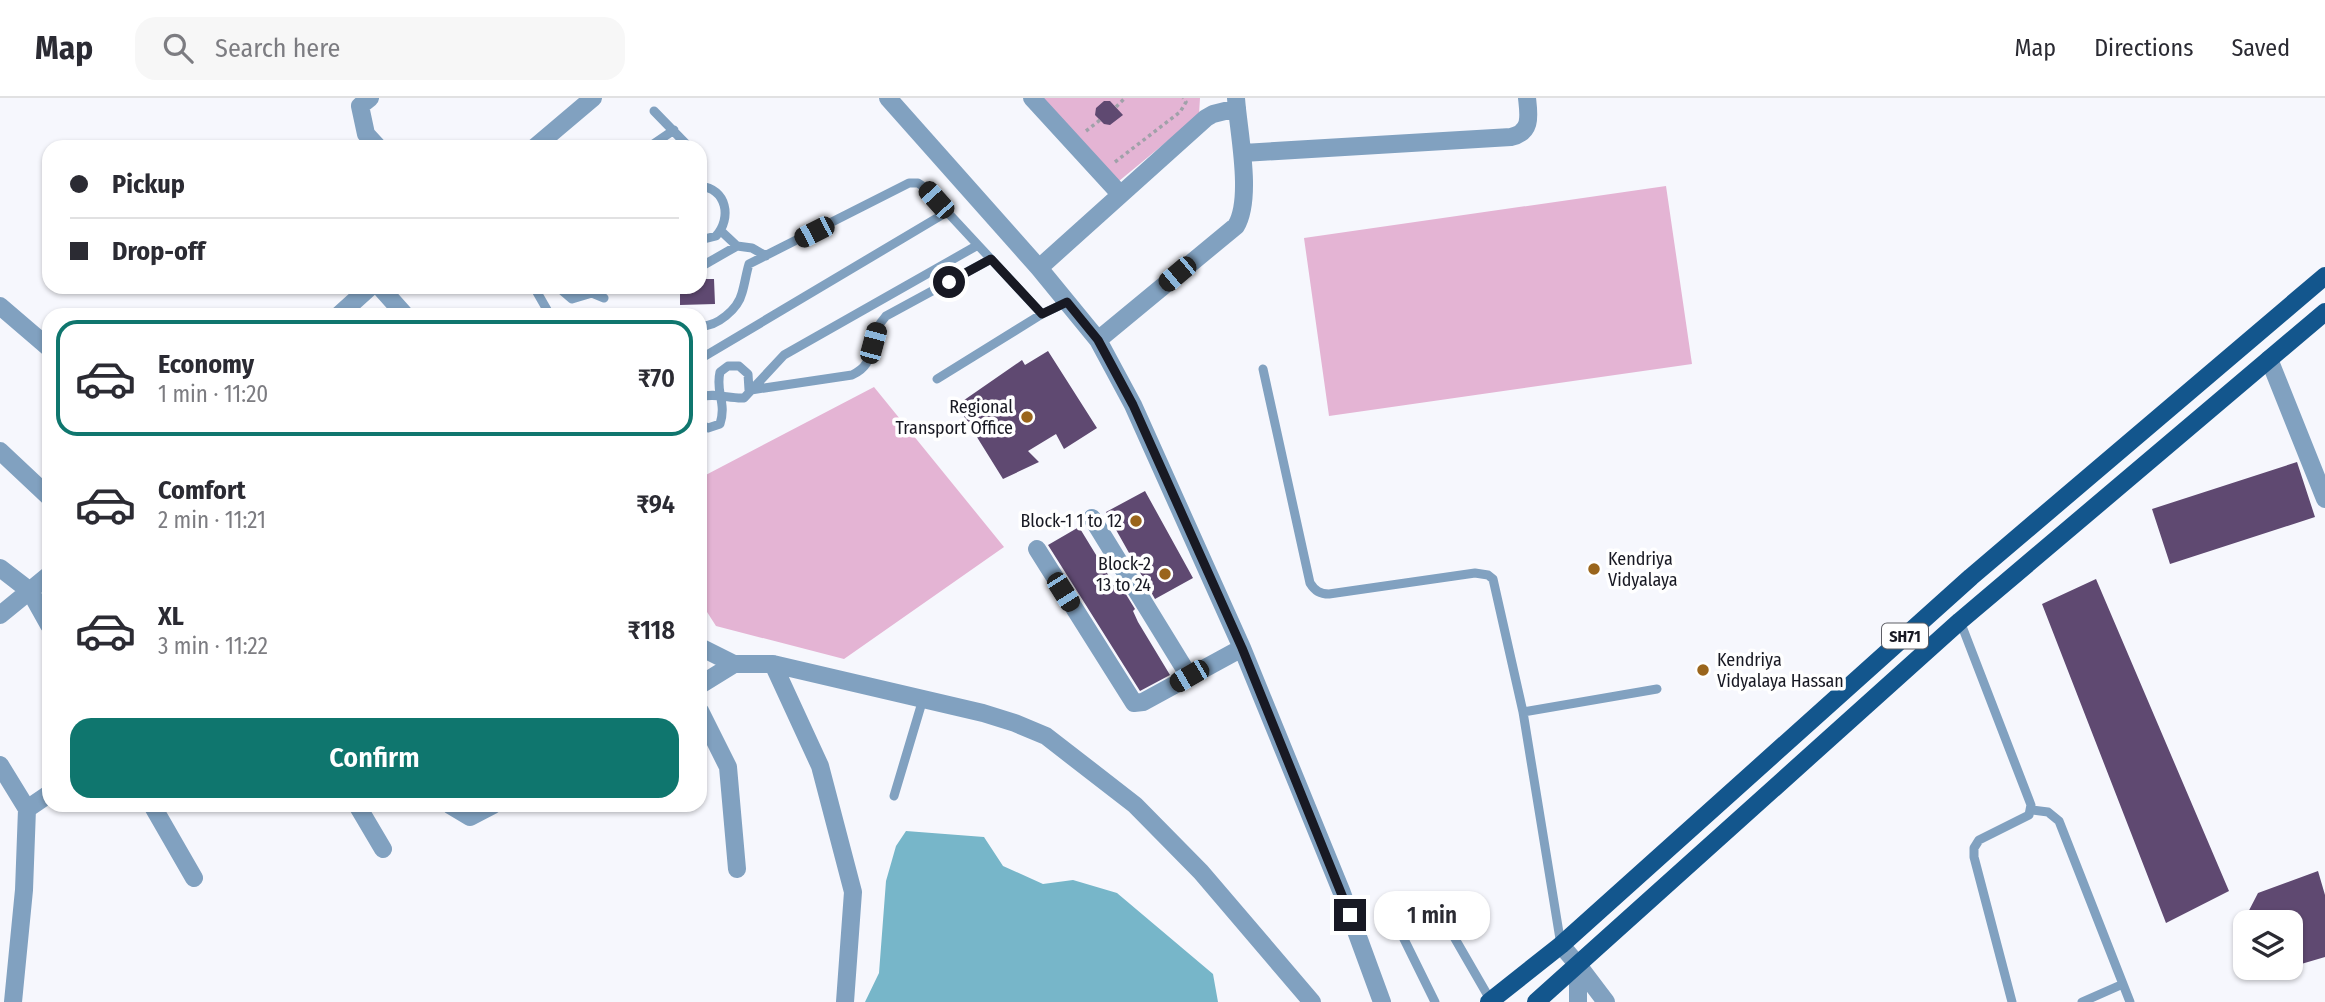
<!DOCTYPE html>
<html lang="en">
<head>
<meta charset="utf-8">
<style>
	body { margin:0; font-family:"Fira Sans Condensed",sans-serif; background:#f7f7f7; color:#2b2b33; height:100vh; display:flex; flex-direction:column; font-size:26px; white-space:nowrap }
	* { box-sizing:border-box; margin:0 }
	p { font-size:23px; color:#7c7c81 }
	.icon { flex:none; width:38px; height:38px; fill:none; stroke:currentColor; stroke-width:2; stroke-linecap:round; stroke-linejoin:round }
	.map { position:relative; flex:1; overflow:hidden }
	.details { position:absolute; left:42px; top:210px; width:665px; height:504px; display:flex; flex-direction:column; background:#fff; border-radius:21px; box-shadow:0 2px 5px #0004 }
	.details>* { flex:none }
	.top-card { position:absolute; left:42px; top:42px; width:665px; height:154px; border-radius:21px; box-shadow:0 2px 5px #0004; display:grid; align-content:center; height:154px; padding:0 28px; background:#fff }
	.buttons { position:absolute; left:2233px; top:812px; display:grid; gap:14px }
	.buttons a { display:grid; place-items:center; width:70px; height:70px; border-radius:14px; background:#fff; box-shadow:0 2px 5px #0004; font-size:35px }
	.end { position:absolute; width:32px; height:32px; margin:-16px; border:9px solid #181923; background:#fff; box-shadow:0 0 0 4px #fff }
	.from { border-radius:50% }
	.bubble { position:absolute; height:49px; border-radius:21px; background:#fff; box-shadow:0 2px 5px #0004; font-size:23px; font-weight:600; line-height:49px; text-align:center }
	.car { position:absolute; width:21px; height:42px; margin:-21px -10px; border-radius:9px; box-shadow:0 0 5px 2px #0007; background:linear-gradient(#222 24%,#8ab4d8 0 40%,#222 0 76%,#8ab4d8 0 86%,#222 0) }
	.top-card b { display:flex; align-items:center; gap:24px; height:66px; font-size:26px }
	.top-card b+b { border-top:2px solid #e1e1e2 }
	.top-card i { width:18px; height:18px; background:#2b2b33 }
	ul { padding:12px 0 0; list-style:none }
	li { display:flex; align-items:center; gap:21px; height:116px; margin:0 14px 10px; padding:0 14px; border:4px solid transparent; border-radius:21px }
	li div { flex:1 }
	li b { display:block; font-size:26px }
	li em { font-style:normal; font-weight:600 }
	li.selected { border-color:#0f766e }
	li>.icon { width:63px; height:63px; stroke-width:1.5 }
	.cta { display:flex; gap:14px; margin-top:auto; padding:14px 28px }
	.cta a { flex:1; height:80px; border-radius:21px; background:#0f766e; color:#fff; font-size:28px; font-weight:600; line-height:80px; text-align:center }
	header { display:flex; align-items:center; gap:42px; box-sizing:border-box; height:98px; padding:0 35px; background:#fff; border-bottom:2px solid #e1e1e2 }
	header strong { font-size:33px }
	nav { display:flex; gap:38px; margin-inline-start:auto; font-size:24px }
	.search { width:490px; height:63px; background:#f7f7f7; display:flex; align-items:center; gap:18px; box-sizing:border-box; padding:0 24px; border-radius:21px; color:#7c7c81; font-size:26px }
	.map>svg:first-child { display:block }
</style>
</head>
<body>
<header>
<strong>Map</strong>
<div class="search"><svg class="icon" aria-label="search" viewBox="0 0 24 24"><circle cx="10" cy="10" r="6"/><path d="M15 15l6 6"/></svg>Search here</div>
<nav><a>Map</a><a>Directions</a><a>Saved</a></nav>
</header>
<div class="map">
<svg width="2325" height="904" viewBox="0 0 2325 904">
	<rect width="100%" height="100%" fill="#f6f7fd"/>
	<path fill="#e4b4d4" d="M1043 0H1200L1199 17 1119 83Z
		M1666 88 1692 266 1329 318 1304 140Z
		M874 289 1004 449 844 561 716 528 700 503V380Z"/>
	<path fill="#77b6c9" d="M906 733 984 739 1003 768 1043 786 1073 782 1117 795 1213 876 1218 904H865L879 875 886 783 896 748Z"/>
	<path fill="#5f4971" d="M1104 3H1110L1123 17 1110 27 1104 26 1095 17 1096 10Z
		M700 181H714L715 206 680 207V189H700Z
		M1048 253 1097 330 1064 351 1056 336 1028 353 1039 364 1003 381 957 307 1022 262 1025 267Z
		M2297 364 2315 419 2170 466 2152 411Z
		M1145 393 1193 480 1155 501 1106 414Z
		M1079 429 1115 488 1119 485 1135 511 1133 513 1138 524 1170 577 1140 593 1048 447Z
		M2096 481 2229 793 2166 825 2042 506Z
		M2318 773 2325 797V859L2291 869V824H2243L2258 795Z"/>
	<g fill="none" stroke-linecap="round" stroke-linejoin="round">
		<path stroke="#a0a1a9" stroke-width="3.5" stroke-dasharray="3.5 3.5" stroke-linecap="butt" d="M1116 9 1125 0
			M1086 33 1100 22
			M1115 64 1180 14 1186 4 1183 0"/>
		<path stroke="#81a1c0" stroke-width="9" d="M654 13 689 49
			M649 49 674 32
			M700 88C727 91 732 120 716 138L700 142
			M721 133 737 148 752 150 766 158
			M702 168 737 148
			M534 189 550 217
			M558 189 572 201 592 195 604 200
			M700 228C717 229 738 211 742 195 745 185 746 176 749 166L909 85H918L924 89 1042 216
			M700 261 947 114
			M1263 271 1310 485C1315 493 1320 496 1329 496L1475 475 1488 477 1493 481 1523 614 1561 847
			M937 281 1042 216 1067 204
			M751 292 852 277C875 266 867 253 876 233 878 227 883 222 886 218L991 161
			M700 299C715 294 729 301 744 300L784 257 978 147
			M700 326 708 330 720 326C727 304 715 295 720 274L728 268H739L748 276 749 292
			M1960 523 2031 707 2029 717 1979 742 1974 750V759L2012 904
			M1523 614 1657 591
			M894 698 923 601
			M2032 712 2048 714 2059 723 2130 904
			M1435 904 1402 837C1400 819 1424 805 1439 813L1491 903
			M2082 904 2123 886"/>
		<path stroke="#81a1c0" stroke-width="18" d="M370 0 360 8 366 36 378 49
			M888 0 1039 170 1098 242 1133 307 1242 550 1342 795 1382 904
			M1032 0 1120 96
			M535 49 593 0
			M1243 55 1511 39C1532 34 1529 18 1527 0
			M1039 170 1206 20 1213 16 1237 10
			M380 189 405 217
			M0 208 49 250
			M339 217 370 189
			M1098 242 1236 128C1253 100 1238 32 1236 0
			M2269 261 2325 401
			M0 353 49 399
			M1092 420 1189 578
			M1037 451 1134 605 1143 604 1242 550
			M0 470 30 493 49 527
			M0 517 49 477
			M700 549 734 566H773L820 668 853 794 845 904
			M773 566 983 615 1015 625 1046 638 1135 707 1201 774 1312 904
			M700 587 734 566
			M700 613 728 669 737 771
			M0 667 27 711 24 792 13 904
			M152 707 194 780
			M357 707 383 751
			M450 707 470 719 493 707
			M27 711 49 696
			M1561 847 1578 867V904
			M1578 867 1606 904"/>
		<path stroke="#13568d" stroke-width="18" d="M1489 904 1561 847 1971 479 2325 178
			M1536 904 1960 523 2325 214"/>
	</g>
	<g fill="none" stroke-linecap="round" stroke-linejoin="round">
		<path stroke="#181923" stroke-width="9" d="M949 184 991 161 1042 216 1067 204 1098 242 1133 307 1242 550 1350 817"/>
	</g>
	<g fill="#9a651c" stroke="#fff" stroke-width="2.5">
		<circle cx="1027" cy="319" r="7"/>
		<circle cx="1136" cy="423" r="7"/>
		<circle cx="1594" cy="471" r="7"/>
		<circle cx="1165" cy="476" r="7"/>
		<circle cx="1703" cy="572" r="7"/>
	</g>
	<g text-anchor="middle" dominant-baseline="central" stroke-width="7" stroke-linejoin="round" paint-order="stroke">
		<rect fill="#fff" stroke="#5d5e65" stroke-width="2" x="1882" y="525.5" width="46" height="25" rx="5"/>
		<g font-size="16" font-weight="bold" fill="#181923">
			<text x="1905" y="538">SH71</text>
		</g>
		<g font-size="18" fill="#181923" stroke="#fff" text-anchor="end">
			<text x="1013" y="309">Regional<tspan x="1013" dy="21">Transport Office</tspan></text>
			<text x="1122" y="423">Block-1 1 to 12</text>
			<text x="1608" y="461" text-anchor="start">Kendriya<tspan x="1608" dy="21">Vidyalaya</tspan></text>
			<text x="1151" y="466">Block-2<tspan x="1151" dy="21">13 to 24</tspan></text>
			<text x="1717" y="562" text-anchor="start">Kendriya<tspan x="1717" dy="21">Vidyalaya Hassan</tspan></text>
		</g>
	</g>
</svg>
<div class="buttons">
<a><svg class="icon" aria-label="layers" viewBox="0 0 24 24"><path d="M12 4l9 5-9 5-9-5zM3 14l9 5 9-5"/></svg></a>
</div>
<i class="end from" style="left:949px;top:184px"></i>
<i class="end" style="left:1350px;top:817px"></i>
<div class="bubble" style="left:1374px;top:793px;width:116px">1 min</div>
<i class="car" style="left:936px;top:102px;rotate:318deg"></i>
<i class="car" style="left:814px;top:134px;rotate:243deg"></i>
<i class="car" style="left:1177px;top:176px;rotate:230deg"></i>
<i class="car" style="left:873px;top:245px;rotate:15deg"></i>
<i class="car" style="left:1063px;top:494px;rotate:148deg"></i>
<i class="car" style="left:1189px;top:578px;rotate:240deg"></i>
<div class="top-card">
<b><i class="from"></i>Pickup</b>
<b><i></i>Drop-off</b>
</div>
<section class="details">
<ul>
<li class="selected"><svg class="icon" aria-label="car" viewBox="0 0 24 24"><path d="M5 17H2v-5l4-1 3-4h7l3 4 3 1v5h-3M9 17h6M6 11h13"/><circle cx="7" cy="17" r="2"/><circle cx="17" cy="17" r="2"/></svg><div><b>Economy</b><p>1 min · 11:20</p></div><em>₹70</em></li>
<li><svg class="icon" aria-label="car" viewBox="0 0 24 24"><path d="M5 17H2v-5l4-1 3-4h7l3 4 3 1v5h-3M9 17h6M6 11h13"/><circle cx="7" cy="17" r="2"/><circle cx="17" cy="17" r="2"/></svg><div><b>Comfort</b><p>2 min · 11:21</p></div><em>₹94</em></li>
<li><svg class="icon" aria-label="car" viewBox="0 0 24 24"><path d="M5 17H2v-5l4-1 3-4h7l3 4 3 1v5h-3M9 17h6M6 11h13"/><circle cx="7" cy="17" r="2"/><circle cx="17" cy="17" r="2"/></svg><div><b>XL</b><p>3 min · 11:22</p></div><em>₹118</em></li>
</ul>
<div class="cta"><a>Confirm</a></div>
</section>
</div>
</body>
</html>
